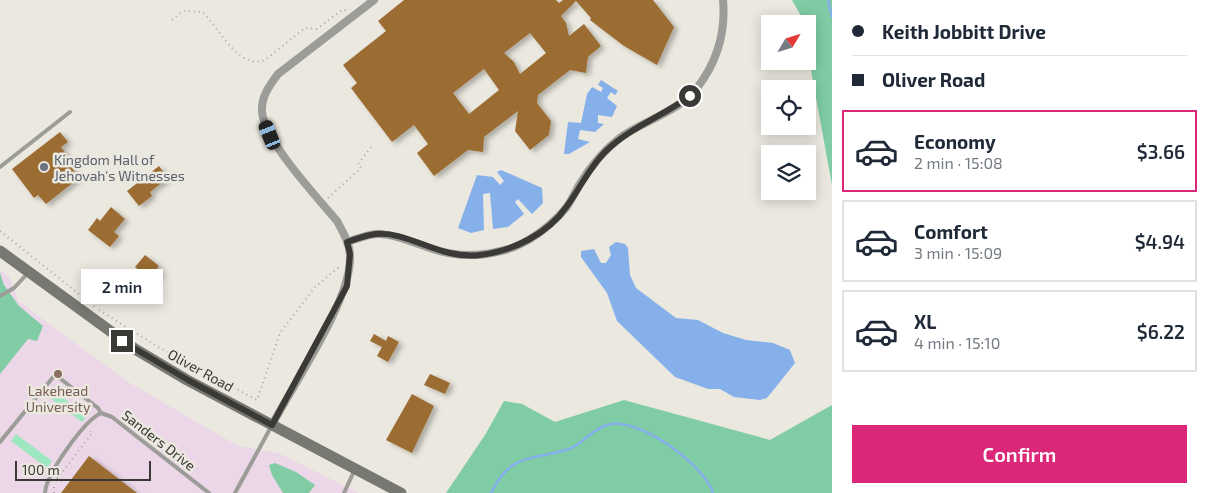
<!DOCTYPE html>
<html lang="en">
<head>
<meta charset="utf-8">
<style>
	body { margin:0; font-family:"Exo 2",sans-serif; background:#f6f6f7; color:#1f2937; height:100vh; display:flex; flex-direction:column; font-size:19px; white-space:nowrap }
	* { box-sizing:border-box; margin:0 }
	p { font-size:16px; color:#747a83 }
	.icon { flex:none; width:28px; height:28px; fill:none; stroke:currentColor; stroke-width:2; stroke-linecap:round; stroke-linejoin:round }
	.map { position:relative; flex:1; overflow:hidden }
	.panel { display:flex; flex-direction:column; background:#fff; width:375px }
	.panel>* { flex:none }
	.guide { display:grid; align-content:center; height:110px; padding:0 20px; background:#fff }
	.needle { width:32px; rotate:52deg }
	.buttons { position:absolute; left:761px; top:15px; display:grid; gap:10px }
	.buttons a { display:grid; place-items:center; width:55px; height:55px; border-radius:0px; background:#fff; box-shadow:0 2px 12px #0003; font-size:25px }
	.scale { position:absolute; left:15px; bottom:12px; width:136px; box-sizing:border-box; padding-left:5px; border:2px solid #3a3935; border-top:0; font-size:14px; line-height:18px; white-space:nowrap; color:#3a3935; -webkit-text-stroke:4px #ebe8df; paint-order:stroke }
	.end { position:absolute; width:22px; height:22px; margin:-11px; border:6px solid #3a3935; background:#fff; box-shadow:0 0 0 2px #fff }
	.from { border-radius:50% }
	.bubble { position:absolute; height:35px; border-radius:0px; background:#fff; box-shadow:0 2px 12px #0003; font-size:16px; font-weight:600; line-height:35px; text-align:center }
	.car { position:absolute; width:15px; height:30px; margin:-15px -8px; border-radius:6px; box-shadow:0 0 4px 1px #0007; background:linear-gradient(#222 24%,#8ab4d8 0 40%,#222 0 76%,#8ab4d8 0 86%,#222 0) }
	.guide b { display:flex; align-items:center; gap:18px; height:48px; font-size:19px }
	.guide b+b { border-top:1px solid #e0e1e3 }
	.guide i { width:12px; height:12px; background:#1f2937 }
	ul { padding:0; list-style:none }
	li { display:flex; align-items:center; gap:15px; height:82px; margin:0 10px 8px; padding:0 10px; border:2px solid #e0e1e3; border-radius:0px }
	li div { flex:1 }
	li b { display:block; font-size:19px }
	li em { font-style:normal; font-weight:600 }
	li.selected { border-color:#db2777 }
	li>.icon { width:45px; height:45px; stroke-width:1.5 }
	.primary-button { display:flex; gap:10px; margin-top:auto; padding:10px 20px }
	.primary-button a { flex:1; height:58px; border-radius:0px; background:#db2777; color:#fff; font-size:20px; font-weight:600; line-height:58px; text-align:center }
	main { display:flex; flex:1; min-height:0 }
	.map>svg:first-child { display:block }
</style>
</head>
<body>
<main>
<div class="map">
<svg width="832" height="493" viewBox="0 0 832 493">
	<defs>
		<filter id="shadow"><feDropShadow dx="4" dy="2.5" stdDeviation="2.5" flood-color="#0004"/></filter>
	</defs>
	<rect width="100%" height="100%" fill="#ebe8df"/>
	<path fill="#ebd7e7" d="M0 270 10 278 18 300 29 309 128 382 238 446 278 453 359 493H0Z"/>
	<path fill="#9de7c1" d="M50 388 87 416 82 422 46 395Z
		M16 434 52 461 47 468 11 441Z"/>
	<path fill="#7fcca5" d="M792 0H832V185L808 54V24H802L800 14Z
		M0 273 4 285 19 306 43 326 37 341 28 339 0 374Z
		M624 400 770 440 832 405V493H446L485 435 504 401 522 404 555 422Z
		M275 463 296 472 315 485 309 493H283L272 475 269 465Z"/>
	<path fill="#85b0ea" d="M601 80 618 91 615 95 611 92 607 98 617 106 612 117 598 115V123L604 124 595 132 580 130 578 139 590 142 569 154H564L568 122 581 123 587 94 592 87 601 92 603 88 598 85Z
		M501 170 542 188 543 203 532 214 518 199 515 202 524 214 508 227 493 229 490 193 483 194 484 230 471 233 458 228 477 175 493 177 500 185 504 181 497 172Z
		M616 242 625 244 628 248 630 275 636 288 676 318 698 320 723 333 746 340 773 343 790 350 795 363 767 398 760 400 734 397 720 389H708L675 377 617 321 607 293 581 257V251L594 249 601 263H606L611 255 609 247Z"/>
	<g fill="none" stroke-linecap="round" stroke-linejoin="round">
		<path stroke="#85b0ea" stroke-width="2.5" d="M828 0 832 17
			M491 493C511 452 531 461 569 449 583 444 592 429 607 425 637 415 705 465 713 493"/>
	</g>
	<path fill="#9b6d32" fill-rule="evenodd" filter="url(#shadow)" d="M404 0H556L559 3 563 0H653L674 27 657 65 624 46 590 20 591 18 576 1 561 16 566 23 569 36 584 24 601 46 588 57 586 73 570 70 538 95 537 103 551 121 549 135 530 150 515 131 518 111 484 137 483 152 468 150 434 176 417 153 428 144 414 125 392 142 351 88 357 83 343 65 386 31 378 21ZM530 33 546 53 520 74 514 62 504 53ZM484 69 499 90 469 114 453 93Z
		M60 132 68 142 61 147 75 166 72 168 79 178 46 204 38 195 34 198 12 169Z
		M159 166 168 178 150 192 152 196 139 206 127 191Z
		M111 207 125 219 114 232 119 236 110 247 88 230 97 218 100 221Z
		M145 255 159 266 157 268 161 272 154 282 135 267Z
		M374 334 386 341 388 336 399 342 388 362 377 356 382 347 370 341Z
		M430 374 450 383 445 394 424 385Z
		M412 394 434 406 412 453 386 440Z
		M89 456 137 493H61Z"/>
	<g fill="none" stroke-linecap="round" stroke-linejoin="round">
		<path stroke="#a9a69f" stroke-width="2" stroke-dasharray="1 4" stroke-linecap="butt" d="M172 20 183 11 202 12C218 25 238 71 265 60L305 28 317 29 342 10H347
			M328 198 361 168 358 164 372 146
			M0 231 95 307
			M99 310 160 348 257 400 280 333 315 287 339 267
			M57 478 65 483
			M57 479 92 433 90 431
			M54 493V485"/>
		<path stroke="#9c9c98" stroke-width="4" d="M0 167 70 112
			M0 296 14 288 28 273
			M0 442 54 376H57L98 408 101 413
			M45 493C46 474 84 421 101 413L112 417 209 493
			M235 493 271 427
			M344 493 355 469"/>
		<path stroke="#9c9c98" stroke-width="8" d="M347 242C357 239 369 233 380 234 398 235 414 243 430 248 454 257 477 257 501 251 525 246 550 227 566 208 571 201 575 193 579 185 590 167 604 150 621 137 645 120 679 112 697 88 717 62 726 33 723 0
			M272 425C294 383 351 301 350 257 350 244 343 232 337 221 317 197 265 142 262 112 261 97 269 86 278 74L374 0"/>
		<path stroke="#787872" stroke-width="11" d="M0 251 135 349 187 380 401 493"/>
	</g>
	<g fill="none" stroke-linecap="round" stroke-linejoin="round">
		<path stroke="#3a3935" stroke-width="6" d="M122 341 188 380 272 425 347 286 350 254 347 242C356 239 366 235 376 234 409 231 440 260 480 255 513 251 548 234 567 206 581 187 590 166 607 150 631 127 663 116 690 96"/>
	</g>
	<circle fill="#6b7280" stroke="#ebe8df" stroke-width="2" cx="44" cy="167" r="5"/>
	<circle fill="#8d6e63" stroke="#ebe8df" stroke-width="2" cx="58" cy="374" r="5"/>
	<g text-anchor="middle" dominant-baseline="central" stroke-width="5" stroke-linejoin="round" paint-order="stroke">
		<g font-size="14" fill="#5b616d" stroke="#ebe8df" text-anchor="start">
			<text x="54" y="159">Kingdom Hall of<tspan x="54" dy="16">Jehovah's Witnesses</tspan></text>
		</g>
		<g font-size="14" fill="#3a3935" stroke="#ebe8df">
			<text transform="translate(201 370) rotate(29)">Oliver Road</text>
			<text transform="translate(159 440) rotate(38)">Sanders Drive</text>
		</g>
		<g font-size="14" fill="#785e54" stroke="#ebe8df">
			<text x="58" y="390">Lakehead<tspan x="58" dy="16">University</tspan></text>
		</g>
	</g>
</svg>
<div class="buttons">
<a><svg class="needle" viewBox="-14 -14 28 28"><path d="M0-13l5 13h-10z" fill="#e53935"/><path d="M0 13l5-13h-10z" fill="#747a83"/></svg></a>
<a><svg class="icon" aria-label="locate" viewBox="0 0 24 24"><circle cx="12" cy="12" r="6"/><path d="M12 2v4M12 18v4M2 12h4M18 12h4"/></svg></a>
<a><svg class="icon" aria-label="layers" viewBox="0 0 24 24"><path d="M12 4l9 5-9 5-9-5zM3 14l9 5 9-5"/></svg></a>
</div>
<div class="scale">100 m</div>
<i class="end from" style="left:690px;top:96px"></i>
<i class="end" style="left:122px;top:341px"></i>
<div class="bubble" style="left:81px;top:269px;width:82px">2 min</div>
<i class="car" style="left:270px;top:135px;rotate:338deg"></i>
</div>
<section class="panel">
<div class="guide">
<b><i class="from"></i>Keith Jobbitt Drive</b>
<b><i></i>Oliver Road</b>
</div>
<ul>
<li class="selected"><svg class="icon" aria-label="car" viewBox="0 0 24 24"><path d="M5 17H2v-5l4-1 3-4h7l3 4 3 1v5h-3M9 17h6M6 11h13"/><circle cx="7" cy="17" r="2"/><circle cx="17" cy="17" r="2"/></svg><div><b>Economy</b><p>2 min · 15:08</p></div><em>$3.66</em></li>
<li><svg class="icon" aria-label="car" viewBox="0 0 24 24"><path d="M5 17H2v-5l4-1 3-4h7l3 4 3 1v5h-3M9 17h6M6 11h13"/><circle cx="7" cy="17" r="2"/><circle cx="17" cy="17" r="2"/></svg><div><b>Comfort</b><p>3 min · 15:09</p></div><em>$4.94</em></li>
<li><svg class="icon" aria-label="car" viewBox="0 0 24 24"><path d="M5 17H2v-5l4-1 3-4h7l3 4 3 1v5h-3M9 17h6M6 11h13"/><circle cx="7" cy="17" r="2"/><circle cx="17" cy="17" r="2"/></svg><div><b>XL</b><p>4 min · 15:10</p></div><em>$6.22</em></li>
</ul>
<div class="primary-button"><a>Confirm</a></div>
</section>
</main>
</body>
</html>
